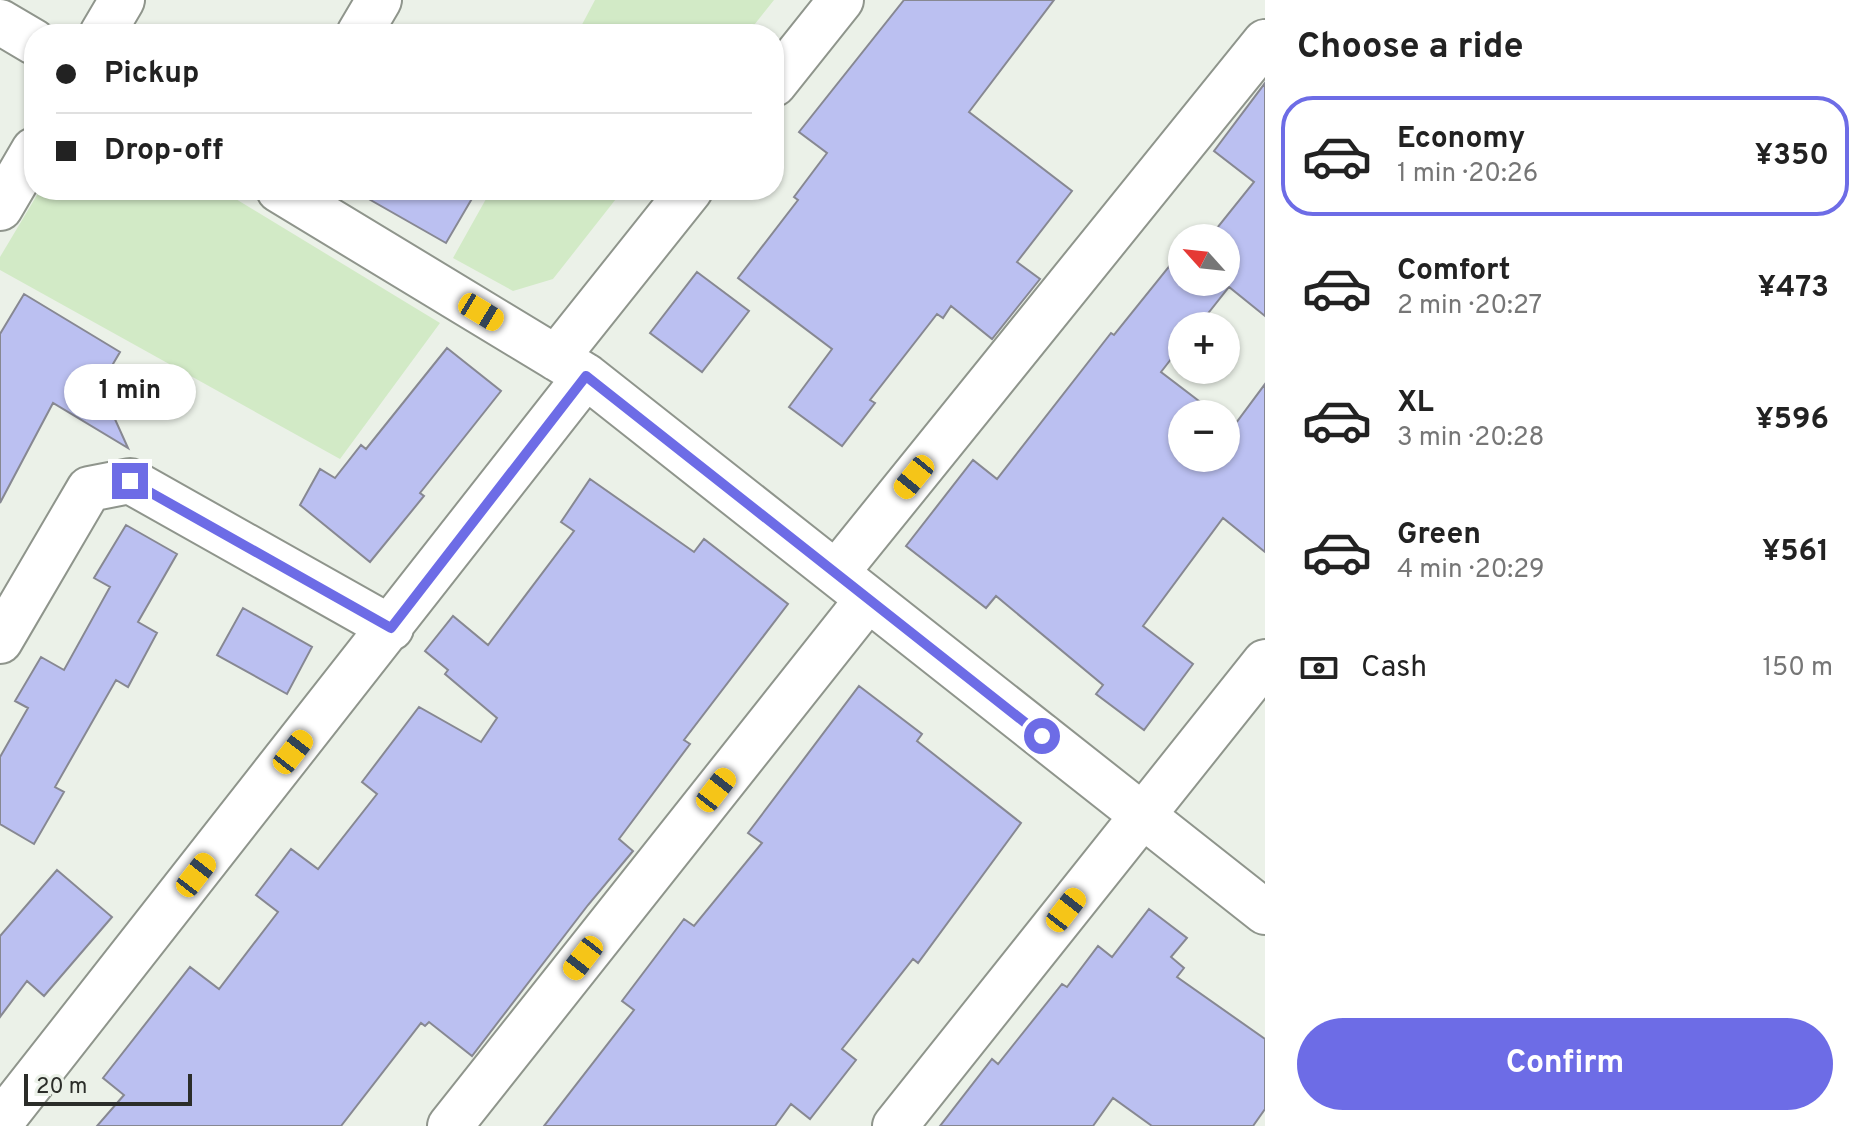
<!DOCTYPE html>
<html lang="en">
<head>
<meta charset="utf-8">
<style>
	body { margin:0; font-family:Overpass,sans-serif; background:#f6f6f6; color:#222; height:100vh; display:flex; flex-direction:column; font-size:30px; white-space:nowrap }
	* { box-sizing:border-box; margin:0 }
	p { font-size:26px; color:#767676 }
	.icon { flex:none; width:44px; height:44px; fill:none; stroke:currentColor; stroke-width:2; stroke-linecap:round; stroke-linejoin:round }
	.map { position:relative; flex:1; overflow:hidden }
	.sheet { display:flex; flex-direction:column; background:#fff; width:600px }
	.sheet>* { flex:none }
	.top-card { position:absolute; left:24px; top:24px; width:760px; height:176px; border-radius:32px; box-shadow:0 2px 6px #0004; display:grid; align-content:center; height:176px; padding:0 32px; background:#fff }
	.needle { width:52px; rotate:297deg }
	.fabs { position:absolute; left:1168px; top:224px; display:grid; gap:16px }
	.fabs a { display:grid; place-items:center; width:72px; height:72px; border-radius:50%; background:#fff; box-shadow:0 2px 6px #0004; font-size:40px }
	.scale { position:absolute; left:24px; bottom:20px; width:168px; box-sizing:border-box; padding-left:8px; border:4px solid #2b2d29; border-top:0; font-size:22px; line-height:28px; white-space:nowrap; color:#2b2d29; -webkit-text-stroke:6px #ebf1e8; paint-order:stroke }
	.end { position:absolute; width:36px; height:36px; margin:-18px; border:10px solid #6d6ce6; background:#fff; box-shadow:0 0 0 4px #fff }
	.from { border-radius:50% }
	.bubble { position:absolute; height:56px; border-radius:28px; background:#fff; box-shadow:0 2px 6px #0004; font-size:26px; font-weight:700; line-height:56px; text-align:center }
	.car { position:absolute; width:24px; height:48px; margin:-24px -12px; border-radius:10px; box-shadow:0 0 6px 2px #0007; background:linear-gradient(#f5c518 24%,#345 0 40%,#f5c518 0 76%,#345 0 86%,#f5c518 0) }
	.top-card b { display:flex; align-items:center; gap:28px; height:76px; font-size:30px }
	.top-card b+b { border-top:2px solid #e0e0e0 }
	.top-card i { width:20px; height:20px; background:#222 }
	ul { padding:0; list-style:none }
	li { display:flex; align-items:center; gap:24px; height:120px; margin:0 16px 12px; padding:0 16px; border:4px solid transparent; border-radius:32px }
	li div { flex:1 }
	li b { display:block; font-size:30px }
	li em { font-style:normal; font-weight:700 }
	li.on { border-color:#6d6ce6 }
	li>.icon { width:72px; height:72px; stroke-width:1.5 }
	h2 { padding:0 32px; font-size:36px; line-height:96px }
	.pay { display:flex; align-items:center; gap:20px; height:88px; padding:0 32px; font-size:30px }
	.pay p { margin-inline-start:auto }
	.action { display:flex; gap:16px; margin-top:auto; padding:16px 32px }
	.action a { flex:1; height:92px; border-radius:48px; background:#6d6ce6; color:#fff; font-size:32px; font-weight:700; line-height:92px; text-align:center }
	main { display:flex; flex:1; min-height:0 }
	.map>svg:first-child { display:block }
</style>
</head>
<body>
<main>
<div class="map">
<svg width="1265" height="1126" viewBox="0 0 1265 1126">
	<rect width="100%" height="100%" fill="#ebf1e8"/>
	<path fill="#d2eac6" d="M595 0H774L747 34H577Z
		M40 190H221L440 323 340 459 0 270V257Z
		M491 190H623L553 279 513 291 453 258Z"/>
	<path fill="#bbc0f1" stroke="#878892" stroke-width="2" d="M904 0H1054L969 112 1072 191 1017 262 1040 279 992 339 951 306 943 318 937 314 870 400 875 403 842 446 789 407 832 349 738 278 798 200 794 197 827 153 799 132Z
		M1265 83V316L1229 287 1198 326H1182V345L1161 372 1216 414H1182V458H1226V421L1233 427 1265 384V552L1223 518 1143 626 1193 664 1144 730 1096 694 1103 685 996 596 986 608 906 546 973 460 997 479 1111 333 1114 335 1171 264 1182 271V282H1226V238H1209L1254 182 1214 151Z
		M353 190H477L446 243Z
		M697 272 749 311 702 372 650 333Z
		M24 294 120 352 100 386 128 448 53 403 0 503V334Z
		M447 348 501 391 420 493 424 496 370 562 300 505 320 469 335 478 361 445 366 449Z
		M590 479 694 552 704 539 788 604 684 740 690 744 619 839 633 851 588 905 472 1056 429 1022 425 1026 421 1023 341 1126H97L124 1095 103 1078 190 967 219 989 278 912 256 895 291 849 318 869 377 794 362 782 419 707 481 742 497 718 445 674 448 670 425 651 453 616 488 645 574 531 561 522Z
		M126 525 177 554 138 622 157 633 128 687 116 680 55 787 64 792 34 844 0 824V757L28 708 15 701 41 657 64 670 110 587 94 578Z
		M243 608 312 647 287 694 217 655Z
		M859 686 922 734 917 741 1021 823 918 963 913 959 842 1049 856 1060 810 1119 791 1104 775 1126H544L634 1010 622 1001 684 919 694 926 762 843 748 833Z
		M57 870 112 917 44 996 27 981 0 1017V936Z
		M1149 909 1187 938 1171 957 1184 968 1177 977 1265 1039V1109L1253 1126H1152L1113 1098 1093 1126H940L992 1059 998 1064 1062 984 1067 987 1098 946 1112 957Z"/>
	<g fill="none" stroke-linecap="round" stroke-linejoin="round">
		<defs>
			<path id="minor" d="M0 22 34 42
				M102 34 122 0
				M359 34 379 0
				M774 84 841 0
				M279 190 586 376 1265 912
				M0 208 34 150
				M556 358 690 190
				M836 573 1265 42
				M0 641 89 489 130 481 391 628
				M0 1123 586 376
				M450 1126 868 599
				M895 1126 1265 662"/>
		</defs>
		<use href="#minor" stroke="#8f958c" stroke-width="48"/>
		<use href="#minor" stroke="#fff" stroke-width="44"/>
	</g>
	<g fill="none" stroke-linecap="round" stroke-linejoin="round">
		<path stroke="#6d6ce6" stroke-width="10" d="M130 481 391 628 586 376 1042 736"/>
	</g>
</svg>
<div class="fabs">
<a><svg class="needle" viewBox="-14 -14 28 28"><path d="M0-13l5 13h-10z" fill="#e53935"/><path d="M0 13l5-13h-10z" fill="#767676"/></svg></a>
<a>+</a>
<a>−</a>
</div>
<div class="scale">20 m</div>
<i class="end from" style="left:1042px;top:736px"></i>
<i class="end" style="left:130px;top:481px"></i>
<div class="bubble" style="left:64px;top:364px;width:132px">1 min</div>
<i class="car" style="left:481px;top:312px;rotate:121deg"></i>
<i class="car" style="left:914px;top:477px;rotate:219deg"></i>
<i class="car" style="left:293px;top:752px;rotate:38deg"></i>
<i class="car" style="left:716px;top:790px;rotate:38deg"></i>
<i class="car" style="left:196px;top:875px;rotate:38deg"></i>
<i class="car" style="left:1066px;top:910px;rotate:38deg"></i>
<i class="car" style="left:583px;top:958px;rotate:218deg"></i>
<div class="top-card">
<b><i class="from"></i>Pickup</b>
<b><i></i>Drop-off</b>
</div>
</div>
<section class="sheet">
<h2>Choose a ride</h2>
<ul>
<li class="on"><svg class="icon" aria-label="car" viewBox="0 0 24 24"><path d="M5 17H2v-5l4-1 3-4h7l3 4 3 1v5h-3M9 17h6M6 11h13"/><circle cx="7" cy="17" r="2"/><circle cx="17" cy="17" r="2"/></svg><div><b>Economy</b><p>1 min · 20:26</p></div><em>¥350</em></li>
<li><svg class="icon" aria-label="car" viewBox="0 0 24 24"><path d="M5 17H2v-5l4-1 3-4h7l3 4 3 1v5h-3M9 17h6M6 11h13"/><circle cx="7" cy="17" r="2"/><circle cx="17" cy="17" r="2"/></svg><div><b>Comfort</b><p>2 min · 20:27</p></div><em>¥473</em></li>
<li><svg class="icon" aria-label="car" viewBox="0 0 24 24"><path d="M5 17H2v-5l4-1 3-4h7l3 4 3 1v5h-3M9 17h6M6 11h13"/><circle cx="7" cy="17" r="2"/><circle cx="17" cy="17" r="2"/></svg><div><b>XL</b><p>3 min · 20:28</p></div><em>¥596</em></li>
<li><svg class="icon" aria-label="car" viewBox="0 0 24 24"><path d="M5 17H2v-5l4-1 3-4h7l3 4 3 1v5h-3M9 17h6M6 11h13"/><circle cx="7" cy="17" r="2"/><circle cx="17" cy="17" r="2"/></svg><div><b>Green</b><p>4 min · 20:29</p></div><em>¥561</em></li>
</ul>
<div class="pay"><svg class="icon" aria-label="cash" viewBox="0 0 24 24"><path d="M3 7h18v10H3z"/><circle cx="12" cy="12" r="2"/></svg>Cash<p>150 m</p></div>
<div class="action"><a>Confirm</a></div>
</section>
</main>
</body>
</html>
